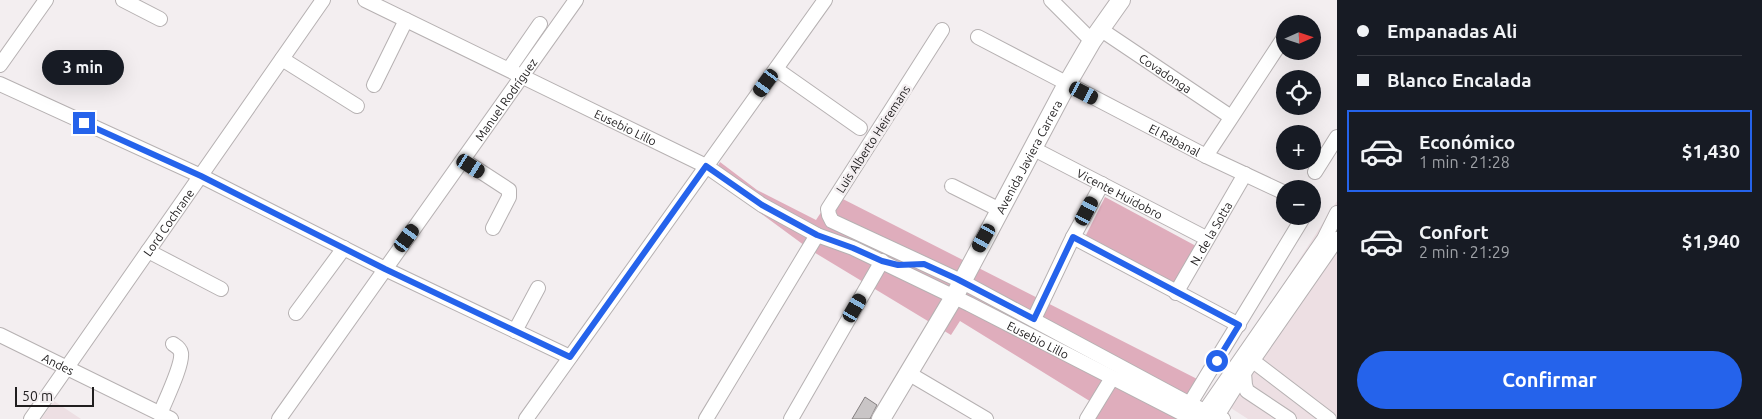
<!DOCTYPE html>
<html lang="es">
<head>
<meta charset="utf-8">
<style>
	body { margin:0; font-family:Ubuntu,sans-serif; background:#20242c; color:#f1f3f6; height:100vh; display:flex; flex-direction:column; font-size:19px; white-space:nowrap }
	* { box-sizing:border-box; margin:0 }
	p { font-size:16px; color:#9ea1a6 }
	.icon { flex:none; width:28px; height:28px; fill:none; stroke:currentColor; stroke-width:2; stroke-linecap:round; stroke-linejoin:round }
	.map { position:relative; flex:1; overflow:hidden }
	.side { display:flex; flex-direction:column; background:#171b24; width:425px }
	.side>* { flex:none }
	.guide { display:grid; align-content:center; height:110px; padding:0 20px; background:#171b24 }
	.needle { width:32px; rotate:87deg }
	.controls { position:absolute; left:1276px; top:15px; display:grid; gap:10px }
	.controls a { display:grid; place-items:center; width:45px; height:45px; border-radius:50%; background:#171b24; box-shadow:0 5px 20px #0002; font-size:25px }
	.scale { position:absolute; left:15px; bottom:12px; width:79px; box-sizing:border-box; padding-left:5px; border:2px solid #201e1f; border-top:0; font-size:14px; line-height:18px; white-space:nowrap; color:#201e1f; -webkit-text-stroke:4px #f3eef0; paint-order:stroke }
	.end { position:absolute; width:22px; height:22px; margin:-11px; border:6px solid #2563eb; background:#fff; box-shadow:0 0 0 2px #fff }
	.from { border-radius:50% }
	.bubble { position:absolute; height:35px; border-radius:18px; background:#171b24; box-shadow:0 5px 20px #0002; font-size:16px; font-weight:700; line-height:35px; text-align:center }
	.car { position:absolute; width:15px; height:30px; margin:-15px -8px; border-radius:6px; box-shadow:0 0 4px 1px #0007; background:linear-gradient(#222 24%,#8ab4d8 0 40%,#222 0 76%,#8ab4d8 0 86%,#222 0) }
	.guide b { display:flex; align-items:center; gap:18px; height:48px; font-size:19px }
	.guide b+b { border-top:1px solid #363941 }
	.guide i { width:12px; height:12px; background:#f1f3f6 }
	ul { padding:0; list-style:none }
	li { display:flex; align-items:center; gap:15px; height:82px; margin:0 10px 8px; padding:0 10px; border:2px solid transparent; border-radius:0px }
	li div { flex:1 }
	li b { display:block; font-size:19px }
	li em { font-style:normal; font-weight:700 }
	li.selected { border-color:#2563eb }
	li>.icon { width:45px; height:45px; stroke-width:1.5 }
	.button { display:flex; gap:10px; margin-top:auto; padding:10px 20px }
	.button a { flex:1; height:58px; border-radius:30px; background:#2563eb; color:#fff; font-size:20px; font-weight:700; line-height:58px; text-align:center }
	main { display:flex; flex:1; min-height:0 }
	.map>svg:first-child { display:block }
</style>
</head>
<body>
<main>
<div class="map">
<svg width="1337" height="419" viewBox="0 0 1337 419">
	<rect width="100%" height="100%" fill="#f3eef0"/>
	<path fill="#eddfe3" d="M1337 201V419H1248L1220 401 1213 394Z
		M54 401 81 419H41Z"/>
	<path fill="#dfadbc" d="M720 162 757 190 816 220 833 194 1205 383 1185 419H1094L1101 408 960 321 951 335 812 251 711 177Z
		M1105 197 1196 246 1175 289 1083 241Z"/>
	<path fill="#c9c5c6" stroke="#837e7f" d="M865 397 877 405 870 419H852Z"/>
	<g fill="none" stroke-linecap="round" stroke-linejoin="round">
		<defs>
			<g id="minor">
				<path d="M123 0 160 19"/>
				<path id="s1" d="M365 0 706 166 762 205 817 235 853 248 969 304 1193 419"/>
				<path d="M1051 0 1092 41"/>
				<path id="s2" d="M1100 29 1231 117"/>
				<path d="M942 30 828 209 829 215 832 221 961 281 1190 404 1223 419"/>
				<path id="s3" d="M978 37 1206 156 1285 193"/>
				<path d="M282 59 357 106"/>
				<path d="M0 65 46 0"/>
				<path d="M509 69 540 24"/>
				<path d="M776 69 860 128"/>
				<path d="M0 84 201 176 385 269 570 357"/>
				<path d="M374 85 406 20"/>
				<path id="s4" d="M1032 148 1206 238"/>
				<path d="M1206 156 1283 39"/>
				<path d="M463 160 509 190V197L493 228"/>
				<path d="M1315 172 1337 137"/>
				<path d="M952 186 1000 210"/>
				<path d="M1073 237 1239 325"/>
				<path d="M148 251 221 289"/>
				<path id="s5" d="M1176 293 1245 174"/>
				<path d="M296 313 344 248"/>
				<path d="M1034 319 1073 237 1102 184"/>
				<path d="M515 331 538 288"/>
				<path id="s6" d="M0 335 171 419"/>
				<path d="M1253 361 1329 419"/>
				<path d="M908 373 986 419"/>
				<path d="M1244 373 1245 385 1247 391 1289 419"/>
				<path d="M1186 410 1304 216"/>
				<path d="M160 414C165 401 183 365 181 353 180 348 176 346 173 344"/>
				<path d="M1217 416 1244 373 1337 239"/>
				<path d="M1200 418 1324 239 1337 213"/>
				<path id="s7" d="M31 419 323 0"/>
				<path id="s8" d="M279 419 576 0"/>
				<path d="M526 419 825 0"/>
				<path d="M706 419 817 235"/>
				<path d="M791 419 882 261"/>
				<path d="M1087 419 1112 378"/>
			</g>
			<g id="major">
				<path id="s9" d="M881 419 954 297 1067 84 1092 41 1121 0"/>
			</g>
		</defs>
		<use href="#minor" stroke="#b6b1b2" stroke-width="16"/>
		<use href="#major" stroke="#b6b1b2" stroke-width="20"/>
		<use href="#minor" stroke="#fff" stroke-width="14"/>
		<use href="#major" stroke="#fff" stroke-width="18"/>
	</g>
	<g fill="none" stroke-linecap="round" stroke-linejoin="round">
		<path stroke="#2563eb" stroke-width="6" d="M84 123 201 176 385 269 570 357 706 166 762 205 817 235 853 248 882 261 898 265 924 264 957 279 1034 319 1073 237 1239 325 1217 361"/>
	</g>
	<g text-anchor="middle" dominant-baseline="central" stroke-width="5" stroke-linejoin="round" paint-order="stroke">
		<g font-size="12" fill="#201e1f" stroke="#f3eef0">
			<text stroke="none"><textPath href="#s2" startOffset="79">Covadonga</textPath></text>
			<text stroke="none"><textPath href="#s8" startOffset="392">Manuel Rodríguez</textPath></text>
			<text stroke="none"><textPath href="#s1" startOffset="290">Eusebio Lillo</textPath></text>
			<text transform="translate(873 139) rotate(-57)">Luis Alberto Heiremans</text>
			<text stroke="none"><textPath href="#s3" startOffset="222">El Rabanal</textPath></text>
			<text stroke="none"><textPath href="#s9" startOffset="301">Avenida Javiera Carrera</textPath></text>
			<text stroke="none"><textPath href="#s4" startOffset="99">Vicente Huidobro</textPath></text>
			<text stroke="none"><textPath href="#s7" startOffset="240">Lord Cochrane</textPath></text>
			<text stroke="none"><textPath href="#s5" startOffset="69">N. de la Sotta</textPath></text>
			<text stroke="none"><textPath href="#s1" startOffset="755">Eusebio Lillo</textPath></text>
			<text stroke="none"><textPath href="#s6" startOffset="65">Andes</textPath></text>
		</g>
	</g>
</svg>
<div class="controls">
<a><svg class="needle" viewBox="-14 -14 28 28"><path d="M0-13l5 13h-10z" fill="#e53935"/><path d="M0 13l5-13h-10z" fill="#9ea1a6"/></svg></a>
<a><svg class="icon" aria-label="locate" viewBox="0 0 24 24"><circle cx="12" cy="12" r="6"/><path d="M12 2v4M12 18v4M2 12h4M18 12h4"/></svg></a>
<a>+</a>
<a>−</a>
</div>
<div class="scale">50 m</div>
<i class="end from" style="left:1217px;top:361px"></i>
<i class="end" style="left:84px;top:123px"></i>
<div class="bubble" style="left:42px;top:50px;width:82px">3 min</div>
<i class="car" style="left:766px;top:83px;rotate:216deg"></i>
<i class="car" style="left:1084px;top:93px;rotate:117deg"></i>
<i class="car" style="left:471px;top:166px;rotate:123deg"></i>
<i class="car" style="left:1087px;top:211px;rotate:28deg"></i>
<i class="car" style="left:407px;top:238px;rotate:36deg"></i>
<i class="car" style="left:984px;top:238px;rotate:209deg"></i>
<i class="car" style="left:855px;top:308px;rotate:30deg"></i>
</div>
<section class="side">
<div class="guide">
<b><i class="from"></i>Empanadas Ali</b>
<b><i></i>Blanco Encalada</b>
</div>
<ul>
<li class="selected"><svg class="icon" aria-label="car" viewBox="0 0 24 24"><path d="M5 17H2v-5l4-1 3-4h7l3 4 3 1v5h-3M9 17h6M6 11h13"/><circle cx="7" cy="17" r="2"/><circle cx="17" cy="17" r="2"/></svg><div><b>Económico</b><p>1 min · 21:28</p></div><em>$1,430</em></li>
<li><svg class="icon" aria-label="car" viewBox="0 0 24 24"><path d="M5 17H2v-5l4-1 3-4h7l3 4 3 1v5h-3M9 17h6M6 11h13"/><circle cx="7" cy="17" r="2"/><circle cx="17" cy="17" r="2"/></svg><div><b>Confort</b><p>2 min · 21:29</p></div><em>$1,940</em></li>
</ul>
<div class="button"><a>Confirmar</a></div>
</section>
</main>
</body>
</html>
